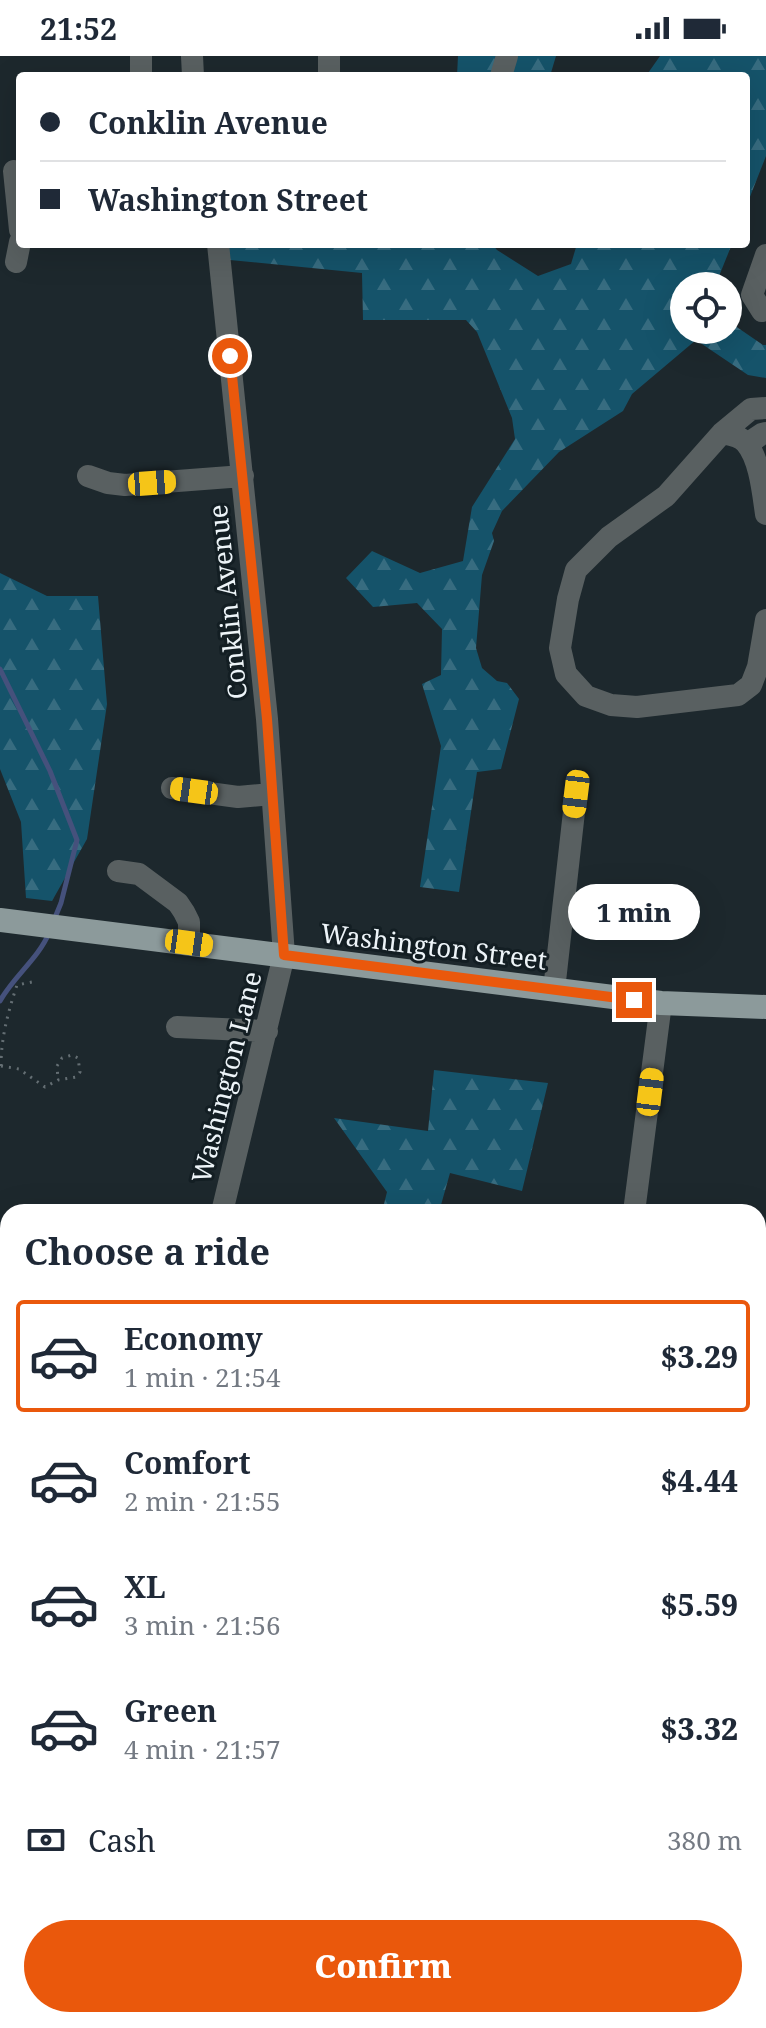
<!DOCTYPE html>
<html lang="en">
<head>
<meta charset="utf-8">
<style>
	body { margin:0; font-family:"Noto Serif",serif; background:#f2f2f3; color:#1f2937; height:100vh; display:flex; flex-direction:column; font-size:30px; white-space:nowrap }
	* { box-sizing:border-box; margin:0 }
	p { font-size:26px; color:#747a83 }
	.icon { flex:none; width:44px; height:44px; fill:none; stroke:currentColor; stroke-width:2; stroke-linecap:round; stroke-linejoin:round }
	.map { position:relative; flex:1; overflow:hidden }
	.panel { position:absolute; left:0px; top:1148px; width:766px; height:824px; display:flex; flex-direction:column; background:#fff; border-radius:24px 24px 0 0; box-shadow:0 8px 32px #0002 }
	.panel>* { flex:none }
	.banner { position:absolute; left:16px; top:16px; width:734px; height:176px; border-radius:8px; box-shadow:0 8px 32px #0002; display:grid; align-content:center; height:176px; padding:0 24px; background:#fff }
	.controls { position:absolute; left:670px; top:216px; display:grid; gap:16px }
	.controls a { display:grid; place-items:center; width:72px; height:72px; border-radius:50%; background:#fff; box-shadow:0 8px 32px #0002; font-size:40px }
	.end { position:absolute; width:36px; height:36px; margin:-18px; border:10px solid #ea580c; background:#fff; box-shadow:0 0 0 4px #fff }
	.from { border-radius:50% }
	.bubble { position:absolute; height:56px; border-radius:28px; background:#fff; box-shadow:0 8px 32px #0002; font-size:26px; font-weight:800; line-height:56px; text-align:center }
	.car { position:absolute; width:24px; height:48px; margin:-24px -12px; border-radius:10px; box-shadow:0 0 6px 2px #0007; background:linear-gradient(#f5c518 24%,#345 0 40%,#f5c518 0 76%,#345 0 86%,#f5c518 0) }
	.banner b { display:flex; align-items:center; gap:28px; height:76px; font-size:30px }
	.banner b+b { border-top:2px solid #e0e1e3 }
	.banner i { width:20px; height:20px; background:#1f2937 }
	ul { padding:0; list-style:none }
	li { display:flex; align-items:center; gap:24px; height:112px; margin:0 16px 12px; padding:0 8px; border:4px solid transparent; border-radius:8px }
	li div { flex:1 }
	li b { display:block; font-size:30px }
	li em { font-style:normal; font-weight:800 }
	li.current { border-color:#ea580c }
	li>.icon { width:72px; height:72px; stroke-width:1.5 }
	h2 { padding:0 24px; font-size:36px; line-height:96px }
	.pay { display:flex; align-items:center; gap:20px; height:88px; padding:0 24px; font-size:30px }
	.pay p { margin-inline-start:auto }
	.cta { display:flex; gap:16px; margin-top:auto; padding:16px 24px }
	.cta a { flex:1; height:92px; border-radius:48px; background:#ea580c; color:#fff; font-size:32px; font-weight:800; line-height:92px; text-align:center }
	.status { display:flex; justify-content:space-between; align-items:center; height:56px; padding:0 40px; background:#fff; direction:ltr }
	.status svg { height:22px; fill:currentColor }
	.map>svg:first-child { display:block }
</style>
</head>
<body>
<div class="status"><b>21:52</b><svg viewBox="0 0 49 12"><path d="M0 12V9h3v3zM5 12V6h3v6zM10 12V3h3v9zM15 12V0h3v12zM26 1h20v11H26zM47 4h2v5h-2z"/></svg></div>
<div class="map">
<svg width="766" height="1972" viewBox="0 0 766 1972">
	<defs>
		<pattern id="forest-firs" width="22" height="20" patternUnits="userSpaceOnUse" patternTransform="scale(2)"><rect width="22" height="20" fill="#15536a"/><path d="M5 1l3.5 6h-7zM16 11l3.5 6h-7z" fill="#376c80"/></pattern>
	</defs>
	<rect width="100%" height="100%" fill="#1d282d"/>
	<path fill="#15536a" d="M764 1346H766V1414L758 1407C758 1387 763 1366 764 1346Z"/>
	<path fill="url(#forest-firs)" d="M458 0H556L550 20H457Z
		M660 0H766V100L746 151V20H646Z
		M227 188H492L497 194 538 220 571 208 577 188H732L715 230H684V274H728V265L763 289H766V322L748 319 696 284 632 338 623 355 559 396 502 455 492 477 494 485 482 519 476 592 482 612 497 625 507 627 519 643 501 713 477 716 459 836 420 831 441 690 422 628 441 619 442 573 417 547 373 551 346 522 372 495 420 517 463 505 472 451 515 383 512 362 477 276 466 264H363L362 217 230 204Z
		M0 517 47 540H98L107 648 87 783 52 845 26 842 21 766 0 713Z
		M434 1014 548 1027 522 1135 450 1117 439 1156H382L387 1136 334 1062 428 1075Z
		M0 1675 8 1680V1964H125L123 1972H0Z"/>
	<g fill="none" stroke-linecap="round" stroke-linejoin="round">
		<path stroke="#45517c" stroke-width="5" d="M0 613 50 715 77 784 61 847 54 864
			M0 945C14 920 38 903 49 877
			M0 1204 8 1203
			M0 1310 8 1295
			M0 1590 8 1611
			M0 1631 8 1614"/>
		<path stroke="#646e73" stroke-width="3" stroke-dasharray="2 6" stroke-linecap="butt" d="M1 1010 19 1013 45 1031 58 1024 76 1021 80 1016 78 1002 72 999 62 1002 57 1010 58 1024
			M1 1010C1 982 8 956 17 929L37 925
			M0 1180H8"/>
		<path stroke="#596061" stroke-width="22" d="M141 0V20
			M192 0 193 20
			M329 20V0
			M501 20 507 0
			M14 115 20 174
			M218 188 267 663 284 899 222 1156
			M766 199 752 239 762 255 766 254
			M16 206 20 186
			M766 352 751 353 722 377 666 440 609 481 576 514 568 543 560 592 566 618 586 640 611 649 637 651 738 639 751 629 758 611 766 564
			M722 377C731 379 740 380 746 387 760 403 763 438 766 458
			M747 388 762 378 766 377
			M88 420 108 427 125 429 243 420
			M172 732 238 741 272 738
			M118 815 139 818 178 847 184 856 189 866V887
			M554 934 576 738
			M177 971 267 975
			M634 1156 661 947
			M0 1225H8
			M758 1608 766 1614
			M758 1892 766 1881
			M758 1930 766 1938
			M336 1972 337 1964
			M605 1972 612 1964"/>
		<path stroke="#8c9a9b" stroke-width="24" d="M0 864 661 947 766 951
			M765 1972 766 1971"/>
	</g>
	<g fill="none" stroke-linecap="round" stroke-linejoin="round">
		<path stroke="#ea580c" stroke-width="10" d="M230 300 267 663 284 899 634 944"/>
	</g>
	<g text-anchor="middle" dominant-baseline="central" stroke-width="6" stroke-linejoin="round" paint-order="stroke">
		<g font-size="26" fill="#edf4f8" stroke="#131e23">
			<text transform="translate(227 546) rotate(-96)">Conklin Avenue</text>
			<text transform="translate(434 890) rotate(7)">Washington Street</text>
			<text transform="translate(226 1021) rotate(-76)">Washington Lane</text>
		</g>
	</g>
</svg>
<div class="controls">
<a><svg class="icon" aria-label="locate" viewBox="0 0 24 24"><circle cx="12" cy="12" r="6"/><path d="M12 2v4M12 18v4M2 12h4M18 12h4"/></svg></a>
</div>
<i class="end from" style="left:230px;top:300px"></i>
<i class="end" style="left:634px;top:944px"></i>
<div class="bubble" style="left:568px;top:828px;width:132px">1 min</div>
<i class="car" style="left:152px;top:427px;rotate:86deg"></i>
<i class="car" style="left:194px;top:735px;rotate:278deg"></i>
<i class="car" style="left:576px;top:738px;rotate:187deg"></i>
<i class="car" style="left:189px;top:887px;rotate:98deg"></i>
<i class="car" style="left:650px;top:1036px;rotate:7deg"></i>
<div class="banner">
<b><i class="from"></i>Conklin Avenue</b>
<b><i></i>Washington Street</b>
</div>
<section class="panel">
<h2>Choose a ride</h2>
<ul>
<li class="current"><svg class="icon" aria-label="car" viewBox="0 0 24 24"><path d="M5 17H2v-5l4-1 3-4h7l3 4 3 1v5h-3M9 17h6M6 11h13"/><circle cx="7" cy="17" r="2"/><circle cx="17" cy="17" r="2"/></svg><div><b>Economy</b><p>1 min · 21:54</p></div><em>$3.29</em></li>
<li><svg class="icon" aria-label="car" viewBox="0 0 24 24"><path d="M5 17H2v-5l4-1 3-4h7l3 4 3 1v5h-3M9 17h6M6 11h13"/><circle cx="7" cy="17" r="2"/><circle cx="17" cy="17" r="2"/></svg><div><b>Comfort</b><p>2 min · 21:55</p></div><em>$4.44</em></li>
<li><svg class="icon" aria-label="car" viewBox="0 0 24 24"><path d="M5 17H2v-5l4-1 3-4h7l3 4 3 1v5h-3M9 17h6M6 11h13"/><circle cx="7" cy="17" r="2"/><circle cx="17" cy="17" r="2"/></svg><div><b>XL</b><p>3 min · 21:56</p></div><em>$5.59</em></li>
<li><svg class="icon" aria-label="car" viewBox="0 0 24 24"><path d="M5 17H2v-5l4-1 3-4h7l3 4 3 1v5h-3M9 17h6M6 11h13"/><circle cx="7" cy="17" r="2"/><circle cx="17" cy="17" r="2"/></svg><div><b>Green</b><p>4 min · 21:57</p></div><em>$3.32</em></li>
</ul>
<div class="pay"><svg class="icon" aria-label="cash" viewBox="0 0 24 24"><path d="M3 7h18v10H3z"/><circle cx="12" cy="12" r="2"/></svg>Cash<p>380 m</p></div>
<div class="cta"><a>Confirm</a></div>
</section>
</div>
</body>
</html>
